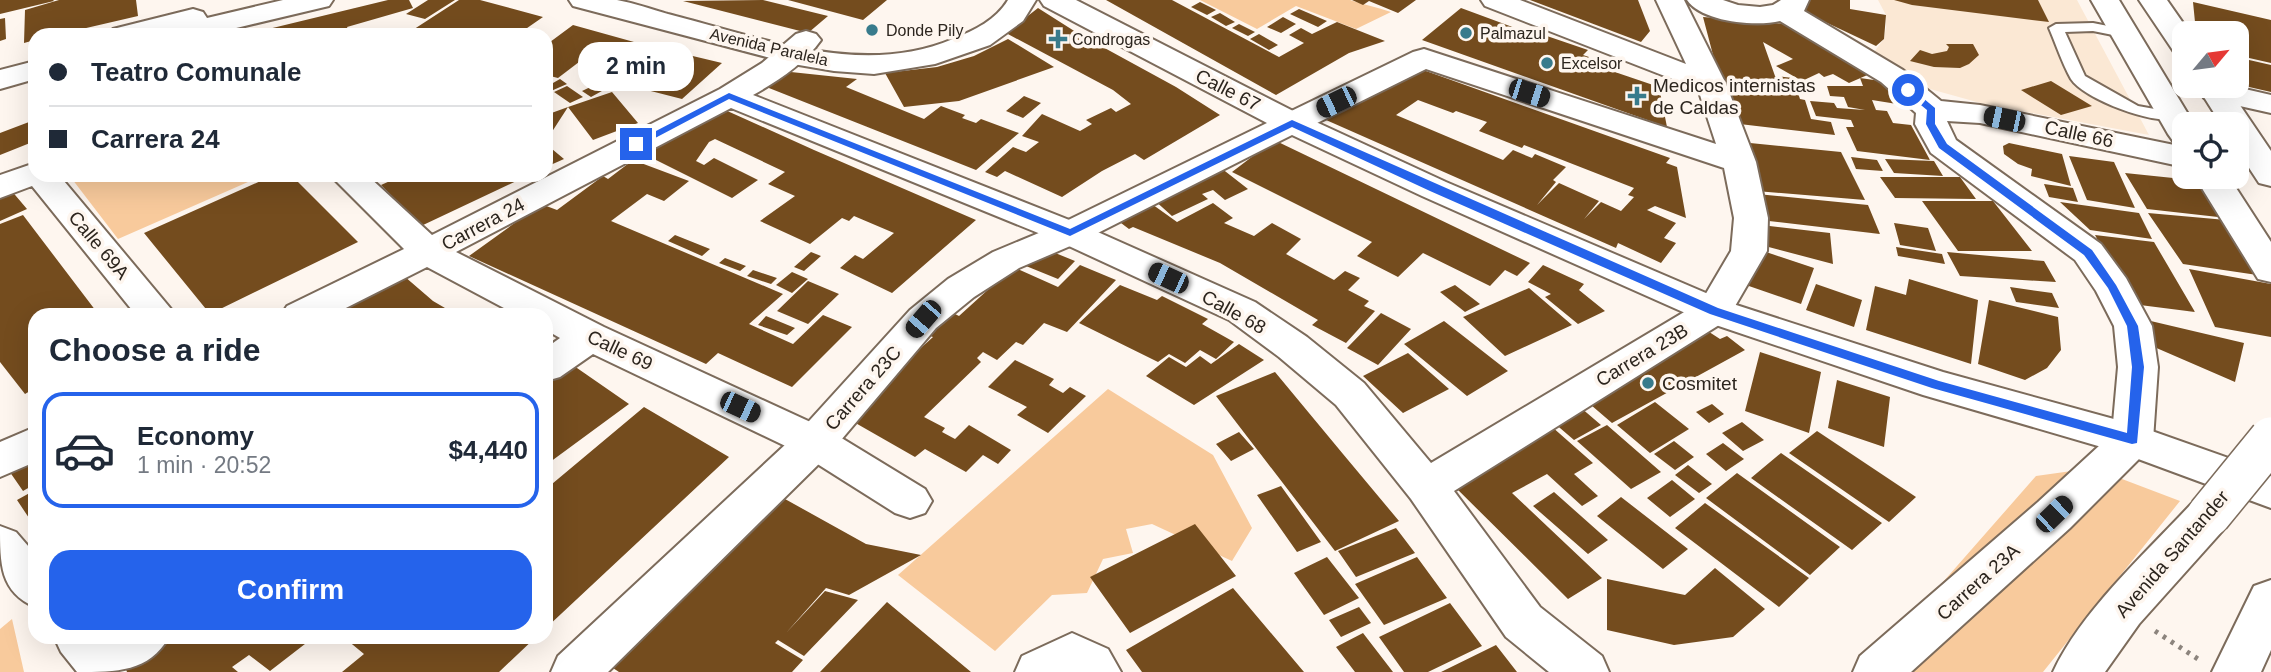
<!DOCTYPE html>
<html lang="en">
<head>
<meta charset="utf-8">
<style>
	body { margin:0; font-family:Arial,sans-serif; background:#f6f6f7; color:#1f2937; height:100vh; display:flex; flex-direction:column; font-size:26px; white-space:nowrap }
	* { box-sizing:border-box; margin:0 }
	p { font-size:23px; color:#747a83 }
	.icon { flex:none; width:38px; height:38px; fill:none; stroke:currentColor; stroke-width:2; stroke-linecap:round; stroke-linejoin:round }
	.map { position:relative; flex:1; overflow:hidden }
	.panel { position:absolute; left:28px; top:308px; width:525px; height:336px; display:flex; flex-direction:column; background:#fff; border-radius:21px; box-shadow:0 7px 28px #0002 }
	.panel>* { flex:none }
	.top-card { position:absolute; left:28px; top:28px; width:525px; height:154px; border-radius:21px; box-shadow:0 7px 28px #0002; display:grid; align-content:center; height:154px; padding:0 21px; background:#fff }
	.needle { width:46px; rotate:61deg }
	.tools { position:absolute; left:2172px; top:21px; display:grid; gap:14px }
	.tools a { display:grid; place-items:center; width:77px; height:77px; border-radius:14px; background:#fff; box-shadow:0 7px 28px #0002; font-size:35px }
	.end { position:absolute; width:32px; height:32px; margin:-16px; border:9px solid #2563eb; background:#fff; box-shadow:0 0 0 4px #fff }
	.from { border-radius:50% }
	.bubble { position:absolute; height:49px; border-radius:21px; background:#fff; box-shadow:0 7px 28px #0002; font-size:23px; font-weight:700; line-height:49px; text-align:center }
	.car { position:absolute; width:21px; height:42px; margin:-21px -10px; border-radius:9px; box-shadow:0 0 5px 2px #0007; background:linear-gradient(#222 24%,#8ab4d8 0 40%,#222 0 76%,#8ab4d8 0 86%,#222 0) }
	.top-card b { display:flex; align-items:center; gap:24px; height:66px; font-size:26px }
	.top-card b+b { border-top:2px solid #e0e1e3 }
	.top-card i { width:18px; height:18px; background:#1f2937 }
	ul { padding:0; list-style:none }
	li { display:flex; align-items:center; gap:21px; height:116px; margin:0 14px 10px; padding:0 7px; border:4px solid transparent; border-radius:21px }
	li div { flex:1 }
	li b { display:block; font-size:26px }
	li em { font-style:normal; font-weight:700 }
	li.active { border-color:#2563eb }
	li>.icon { width:63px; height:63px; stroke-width:1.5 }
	h2 { padding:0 21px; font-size:32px; line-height:84px }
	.action { display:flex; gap:14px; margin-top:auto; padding:14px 21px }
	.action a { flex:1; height:80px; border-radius:21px; background:#2563eb; color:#fff; font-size:28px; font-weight:700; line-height:80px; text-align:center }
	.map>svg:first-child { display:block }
</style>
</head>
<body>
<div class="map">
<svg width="2271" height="672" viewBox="0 0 2271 672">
	<rect width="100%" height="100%" fill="#fef6ef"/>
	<path fill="#fbe8d4" d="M1878 0H2077L2149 135 1984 104 1930 89 1874 52 1884 39 1886 27V15Z"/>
	<path fill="#f8ca9c" d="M1200 0H1350C1364 5 1377 7 1391 12L1356 29 1296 6 1257 29Z
		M69 175H264L118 239Z
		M1108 389 1213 455 1252 528 1232 561 1152 524 1126 529 1133 553 1103 559 1087 593 1052 595 995 651 898 575Z
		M2093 468 2180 501 2043 672H1864L2036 476Z
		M12 619 24 672H0V629Z"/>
	<path fill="#744c1e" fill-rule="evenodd" d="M0 0H53L54 1 0 14Z
		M59 0H136L138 16 56 35H35V40L24 43 25 10Z
		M388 0H409L413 8 347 27 350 35 252 33Z
		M428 0H455L425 19 406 14Z
		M459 0H480L543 17 517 35H405Z
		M763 0 828 16 808 33 683 1Z
		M788 0H887L863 20Z
		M1106 0H1172L1279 57 1304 43 1289 35 1301 28 1312 34 1337 22 1385 41 1349 53 1276 95Z
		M1352 0H1416L1398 13 1369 1 1363 5Z
		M1530 0H1638L1650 31 1641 42Z
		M1802 0H1850V9L1886 15 1884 39 1876 46 1804 12Z
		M1894 0H2038L2049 22 1912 5Z
		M1200 2 1216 10 1207 15 1191 7Z
		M2193 2 2271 20V63L2236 55V33H2210L2208 25 2195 22Z
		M1038 8 1079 34 1176 87 1220 115 1144 160 1135 154 1102 171 1062 197 1005 171 997 177 985 172 1013 147 1026 152 1039 142 1022 136 1042 114 1080 131 1092 124 1086 120 1111 108 1116 112 1131 104 1113 90 1006 33Z
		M1461 8 1542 38 1544 35 1588 50 1583 55 1610 64 1606 69 1659 87 1667 127 1422 40Z
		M1299 9 1327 21 1318 27 1290 14Z
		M1220 13 1235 22 1226 26 1211 17Z
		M1283 17 1296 24 1281 33 1267 27Z
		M1703 17 1787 24 1872 73 1849 83 1833 74 1824 77 1819 73 1802 81 1776 66 1793 59 1763 42 1775 76 1793 78 1800 99 1805 100 1811 119 1831 122 1835 135 1731 123Z
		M5 18 6 39 0 41V19Z
		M1239 24 1255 32 1248 36 1232 28Z
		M573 25 634 42 722 63 682 99 639 88 653 77 606 66 579 62 558 78 546 75V45Z
		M1259 34 1278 45 1269 50 1250 39Z
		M1008 39 1054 67 959 101 904 107 885 73 937 67 974 56Z
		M1946 44H1973L1979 55 1969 64 1960 68 1934 67 1910 61 1920 50 1932 54 1947 51 1949 47Z
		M2236 57 2271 65V92L2236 84Z
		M1412 66 1670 158 1666 163 1677 167 1686 218 1655 206 1647 210 1676 223 1664 238 1676 243 1661 263 1618 243 1616 248 1317 116ZM1418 100 1453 113 1456 111 1487 122 1479 131 1522 148 1524 145 1634 188 1628 195 1634 197 1621 211 1601 202 1584 219 1599 201 1559 183 1537 205 1556 182 1553 180 1566 167 1535 154 1532 158 1513 150 1503 160 1396 115Z
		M772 70 857 79 846 87 924 119 941 106 965 115 962 118 976 123 981 119 1019 133 976 170 756 83Z
		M1860 78 1888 82 1897 104 1872 100 1876 110 1887 111 1893 123 1911 125 1930 160 1857 151 1846 127H1854L1851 120 1816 116 1810 101 1834 103 1837 108 1865 110 1848 107 1844 97 1830 96 1827 86H1863Z
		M560 79 567 84 551 91 546 87Z
		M603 81 611 86 591 97 582 91Z
		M2051 81 2092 106 2061 115 2021 90Z
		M567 86 583 97 570 103 554 92Z
		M612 92 638 123 593 140 568 107Z
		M1024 96 1041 103 1023 118 1006 111Z
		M714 105 814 150 976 220 892 293 840 268 855 255 863 259 894 233 854 216 849 221 842 218 810 244 760 221 795 196 768 184 785 172 715 139 709 142 696 161 704 165 714 158 758 180 732 198 648 156 678 128Z
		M568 107 546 141V115Z
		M29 122 35 128V141L0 155V133Z
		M1274 140 1530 263 1517 276 1505 270 1490 286 1423 253 1398 277 1357 256 1372 242 1232 172Z
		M1750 143 1841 152 1865 200 1756 191Z
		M2009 143 2062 154 2071 186 2031 176 2032 169 2018 164 2004 154 2003 146Z
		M546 144 564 159 546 167Z
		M2069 156 2114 162 2135 208 2087 200Z
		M1851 157 1877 160 1883 171 1856 169Z
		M1885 159 1934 161 1943 176 1894 173Z
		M633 160 689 181 664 201 647 194 611 221 783 294 749 324 793 344 823 315 852 327 792 387 718 353 706 364 469 256 541 204 557 210 603 176 608 179Z
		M1221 168 1248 189 1225 200 1213 190 1202 194 1208 199 1172 216 1153 199Z
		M2125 173 2202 181 2227 218 2147 209Z
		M274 175H291L358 242 210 314 144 233Z
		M384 175H426L433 182 445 177 443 175H529L421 226 381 185 390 181Z
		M1880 177H1960L1976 199 1895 198Z
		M2044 184 2073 188 2078 202 2049 197Z
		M10 189 27 209 0 221V193Z
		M1757 194 1868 205 1880 234 1760 220Z
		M1922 201H1993L2032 251H1958Z
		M1149 202 1177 222 1213 203 1233 218 1224 223 1254 236 1272 223 1301 239 1286 254 1334 280 1345 271 1360 278 1348 290 1369 301 1364 306 1375 311 1346 343 1312 325 1318 320 1220 263 1133 227 1129 229 1117 220Z
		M2060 202 2139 213 2152 239 2090 230Z
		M2148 213 2226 220 2264 276 2183 264Z
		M23 215 99 315H35V388L25 394 0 362V224Z
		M1894 223 1928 228 1936 251 1900 245Z
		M1761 225 1830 233 1833 264 1761 245Z
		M675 235 710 249 702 256 668 241Z
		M2095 235 2154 242 2195 312 2132 304Z
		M1896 247 1942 254 1945 264 1898 256Z
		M1043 248 1075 261 1058 279 1026 266Z
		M1760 250 1814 268 1801 304 1746 285Z
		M811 252 821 256 804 271 794 267Z
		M1947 252 2044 261 2056 282 1960 276Z
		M725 258 746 266 740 271 719 263Z
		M1080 265 1116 280 1067 332 1044 323 1023 345 1016 342 997 360 983 352 977 358 981 362 924 417 945 428 942 432 955 439 969 425 1011 450 998 464 983 455 966 472 925 449 915 457 845 417 933 337 927 335 951 312 959 316 1013 267 1058 287Z
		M1543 265 1584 284 1579 290 1605 311 1578 324 1545 297 1551 294 1528 282Z
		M2189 269 2271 284V337L2215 327Z
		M397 270 433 301 457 315H312Z
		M753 270 777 278 771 284 747 276Z
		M792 272 808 279 792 293 776 285Z
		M1909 279 1978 300 1971 364 1866 330 1875 286 1906 295Z
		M808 281 839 294 808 324 777 311Z
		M1816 284 1862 300 1854 327 1806 310Z
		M1120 285 1157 300 1162 296 1208 319 1202 324 1234 342 1216 359 1200 350 1185 363 1169 354 1158 362 1079 323Z
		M1455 285 1480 304 1465 312 1440 292Z
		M2010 287 2052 293 2059 308 2016 302Z
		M1529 288 1572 325 1505 356 1463 317Z
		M1989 300 2058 317 2061 350 2047 368 2025 380 1978 364Z
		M1381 313 1411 329 1378 365 1347 348Z
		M766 316 795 328 787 335 758 325Z
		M2138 318 2244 343 2235 382 2138 340Z
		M1444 321 1508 371 1467 396 1404 344Z
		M1703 328 1720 339 1727 336 1745 350 1612 423 1591 405 1602 399 1594 391Z
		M1239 344 1264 360 1194 405 1146 376 1169 357 1186 367 1200 356 1211 364Z
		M1760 352 1821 372 1809 433 1745 411Z
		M1408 353 1449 389 1403 413 1363 376Z
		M564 359 629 404 546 465V370Z
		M1015 360 1054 379 1049 385 1063 393 1070 387 1086 396 1048 433 1017 415 1027 407 988 387Z
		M1275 372 1343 454 1399 521 1335 551 1216 396Z
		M1837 380 1890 397 1884 447 1828 428Z
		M1573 401 1601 425 1574 440 1546 416Z
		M1655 402 1689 429 1650 453 1617 425Z
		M1712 404 1724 414 1709 423 1696 412Z
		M644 407 729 457 546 628V489Z
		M1742 422 1764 440 1743 451 1722 433Z
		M1607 425 1661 472 1631 489 1577 441Z
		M1551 426 1593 463 1574 474 1598 496 1582 506 1547 474 1512 493 1602 578 1568 599 1449 481Z
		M1817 431 1916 497 1889 522 1789 453Z
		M1239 432 1254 449 1231 461 1216 444Z
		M1674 441 1694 457 1675 470 1654 454Z
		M1723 443 1744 459 1726 471 1706 454Z
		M35 449V484L23 491 5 465Z
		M1781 453 1882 523 1852 550 1751 478Z
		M1688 465 1712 484 1699 493 1675 475Z
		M1737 473 1840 547 1810 575 1706 498Z
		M1672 480 1695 499 1670 517 1647 498Z
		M1281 486 1321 542 1297 552 1257 495Z
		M35 490V527L17 500Z
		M1554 492 1608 540 1588 554 1533 506Z
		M776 494 866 544 921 555 849 595 826 588 786 633 825 591 858 600 804 656 778 640 775 643 803 660 792 672H619L604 662Z
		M1621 497 1688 549 1663 569 1597 516Z
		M1705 503 1809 578 1779 607 1675 528Z
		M1195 524 1236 576 1130 633 1090 577Z
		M1396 528 1415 553 1356 577 1338 551Z
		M1327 557 1359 598 1324 615 1294 573Z
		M1417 557 1447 598 1384 625 1355 584Z
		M1715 568 1765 609 1733 637 1674 645 1607 630V579L1685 595Z
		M1233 588 1304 672H1142L1126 650Z
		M887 602 971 672H820Z
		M1450 603 1482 646 1428 672H1404L1379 637Z
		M1359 607 1371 623 1341 637 1329 620Z
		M1363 633 1393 672H1355L1336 647Z
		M154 637H314L270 671 249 655 232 667 238 672H127L123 662Z
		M352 637H536L499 672H342L364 654 347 640Z
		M1496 645 1517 672H1441Z"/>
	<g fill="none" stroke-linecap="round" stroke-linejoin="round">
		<defs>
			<path id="lane" d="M2093 23 2128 30 2130 33 2123 37 2093 31 2065 32 2085 76 2138 106 2177 113 2179 116 2177 119C2153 125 2084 99 2071 79 2062 63 2056 44 2049 28L2056 24Z"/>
			<path id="street" d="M1481 0H1520L1686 64 1656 0H1684L1726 84 1756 162 1768 218 1767 251 1727 320 1454 491 1540 607 1602 656 1609 672H1549L1506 637 1411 499 1336 405 1279 357 1229 320 1058 241 731 108 456 252 604 327 830 431 925 489 932 501 925 513 910 518 895 513 800 453 593 354 560 377 546 381V348L560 338 546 330V315H517L427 267 332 315H281L287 306 404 249 330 175H367L432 235 720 89 762 63 796 34 806 31 816 34 821 40C804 64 778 81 753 95L1082 225 1255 302 1307 337 1364 383 1431 463 1701 302 1731 251 1734 218 1724 168 1426 69 1303 130 1292 133 1281 130 1276 123 1281 116 1413 52 1424 49 1716 144 1698 89 1485 6Z
				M1687 0H1723L1738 5 1760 7 1773 5 1781 0H1809L1804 11 1903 70 1941 101 1980 105 2184 147V167L1980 123 1947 121 1956 140 2101 244 2126 278 2152 326 2158 367 2153 440 2147 451 2070 528 1911 672H1853L1860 656 2038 502 2112 434 2118 367 2114 326 2096 291 2075 260 1931 153 1915 124 1916 113 1881 82 1780 21C1756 27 1702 22 1687 0Z
				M2203 86H2232L2271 95V113L2204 98 2200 91Z
				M35 163V175H59L176 315H136L32 186 0 198V175Z
				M35 427V462L0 477V442Z
				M0 526 16 532 35 554V607C0 592 0 564 0 526Z
				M1072 633 1108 649 1121 672H1015L1022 656Z
				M54 637H169C149 672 117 672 77 672L61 652Z"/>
			<path id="secondary" d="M283 0H333L329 6 207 35H108L113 29 193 9 203 12 207 18Z
				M569 0C584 0 602 0 617 0 634 3 651 9 668 14 759 37 861 78 953 39 975 30 996 20 1008 0H1036L1023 21 990 45 935 64 874 74 834 71 793 64 573 6Z
				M1040 0H1076L1303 116 1446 182 1727 302 1943 372 2132 424 2271 473V508L2122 453 1923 395 1701 320 1422 196 1292 135 1082 241 1019 268 974 297 936 328 830 453 608 672H551L558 656 800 431 910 310 948 279 993 252 1058 225 1267 123 1044 6Z
				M35 61V79L0 89V70Z"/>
			<path id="primary" d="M2091 0H2119L2194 124H2184V144L2173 141 2168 134Z
				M2139 0H2167L2190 33H2184V55L2174 52Z
				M2197 86H2227L2271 151V186L2259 183 2236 148V124H2221Z
				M2195 177H2229L2271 242V282L2258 279Z
				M2209 497 2225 502 2231 515 2225 528 2139 624 2105 672H2053C2081 611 2147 552 2193 502Z
				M2271 580V650L2261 672H2212L2254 586Z"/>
		</defs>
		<use href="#lane" stroke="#7c6b5b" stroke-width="4"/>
		<use href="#street" stroke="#7c6b5b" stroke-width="4"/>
		<use href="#secondary" stroke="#7c6b5b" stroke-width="4"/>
		<use href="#primary" stroke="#7c6b5b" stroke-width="4"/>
		<path stroke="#8c847d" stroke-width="5" stroke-dasharray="3.5 6" stroke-linecap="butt" d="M2155 631 2201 661"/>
		<use href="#lane" fill="#fff" fill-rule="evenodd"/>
		<use href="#street" fill="#fff" fill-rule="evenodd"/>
		<use href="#secondary" fill="#fff" fill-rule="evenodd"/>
		<use href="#primary" fill="#fff" fill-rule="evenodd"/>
		<defs>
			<path id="primary-bridge" d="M2209 515 2271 439"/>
		</defs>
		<use href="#primary-bridge" stroke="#7c6b5b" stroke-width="46" stroke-linecap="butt"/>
		<use href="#primary-bridge" stroke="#fff" stroke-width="43"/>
	</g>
	<path fill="#2563eb" d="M1905 88H1911L1935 108V124L1947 144 2092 250 2116 285 2138 326 2144 367 2137 443 2132 444 1932 388 1710 314 1430 191 1292 127 1070 236 729 99 640 146 631 144 729 93 1070 229 1292 120 1718 308 1939 381 2127 433 2132 367 2127 326 2108 288 2084 255 1939 148 1926 124 1927 110 1905 92Z"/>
	<g fill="#387b8c" stroke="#fef6ef" stroke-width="2.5">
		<circle cx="872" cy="30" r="7"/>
		<circle cx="1466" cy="33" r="7"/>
		<path d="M1054.5 28.5h7v7h7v7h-7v7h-7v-7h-7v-7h7z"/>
		<circle cx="1547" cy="63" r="7"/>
		<path d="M1633.5 85.5h7v7h7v7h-7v7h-7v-7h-7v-7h7z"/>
		<circle cx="1648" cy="383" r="7"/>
	</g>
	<g text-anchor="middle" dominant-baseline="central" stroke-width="7" stroke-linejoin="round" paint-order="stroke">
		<g font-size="16" fill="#2c251e" stroke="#fef6ef" text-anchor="start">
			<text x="886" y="30">Donde Pily</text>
			<text x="1480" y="33">Palmazul</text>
			<text x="1072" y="39">Condrogas</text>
			<text x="1561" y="63">Excelsor</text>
		</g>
		<g font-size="16" fill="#2c251e" stroke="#fef6ef">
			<text transform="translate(769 47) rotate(13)">Avenida Paralela</text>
		</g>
		<g font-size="19" fill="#2c251e" stroke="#fef6ef" text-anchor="start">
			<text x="1653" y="85">Medicos internistas<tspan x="1653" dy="22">de Caldas</tspan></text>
			<text x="1662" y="383">Cosmitet</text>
		</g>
		<g font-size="19" fill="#2c251e" stroke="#fef6ef">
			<text transform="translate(1228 90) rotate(27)">Calle 67</text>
			<text transform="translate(2079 134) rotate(12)">Calle 66</text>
			<text transform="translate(483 224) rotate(-28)">Carrera 24</text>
			<text transform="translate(99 245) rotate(50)">Calle 69A</text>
			<text transform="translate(1234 312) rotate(29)">Calle 68</text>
			<text transform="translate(620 350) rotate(25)">Calle 69</text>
			<text transform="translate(1642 355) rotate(-31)">Carrera 23B</text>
			<text transform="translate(863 388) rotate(-49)">Carrera 23C</text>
			<text transform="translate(2172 554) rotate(-49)">Avenida Santander</text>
			<text transform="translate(1978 582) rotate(-42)">Carrera 23A</text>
		</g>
	</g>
</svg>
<div class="tools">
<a><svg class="needle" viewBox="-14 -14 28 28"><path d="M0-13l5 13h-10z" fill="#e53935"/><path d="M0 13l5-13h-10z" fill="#747a83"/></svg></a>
<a><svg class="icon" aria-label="locate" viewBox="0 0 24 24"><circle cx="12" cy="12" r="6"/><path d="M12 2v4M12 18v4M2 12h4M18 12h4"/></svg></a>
</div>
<i class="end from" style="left:1908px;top:90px"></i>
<i class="end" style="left:636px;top:144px"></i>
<div class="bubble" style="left:578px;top:42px;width:116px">2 min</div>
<i class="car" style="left:1529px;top:93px;rotate:108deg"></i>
<i class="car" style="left:1336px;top:102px;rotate:244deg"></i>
<i class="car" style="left:2004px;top:119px;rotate:282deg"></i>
<i class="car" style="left:1168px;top:278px;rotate:295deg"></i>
<i class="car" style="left:923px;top:319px;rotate:221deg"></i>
<i class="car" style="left:740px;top:407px;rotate:115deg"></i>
<i class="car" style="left:2054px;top:514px;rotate:46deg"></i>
<div class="top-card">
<b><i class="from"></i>Teatro Comunale</b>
<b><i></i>Carrera 24</b>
</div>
<section class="panel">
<h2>Choose a ride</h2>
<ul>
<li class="active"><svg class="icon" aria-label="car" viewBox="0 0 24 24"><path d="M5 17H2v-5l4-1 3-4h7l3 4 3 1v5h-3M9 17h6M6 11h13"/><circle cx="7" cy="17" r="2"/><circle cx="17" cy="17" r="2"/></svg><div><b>Economy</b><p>1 min · 20:52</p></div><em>$4,440</em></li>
</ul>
<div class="action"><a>Confirm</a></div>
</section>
</div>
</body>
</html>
